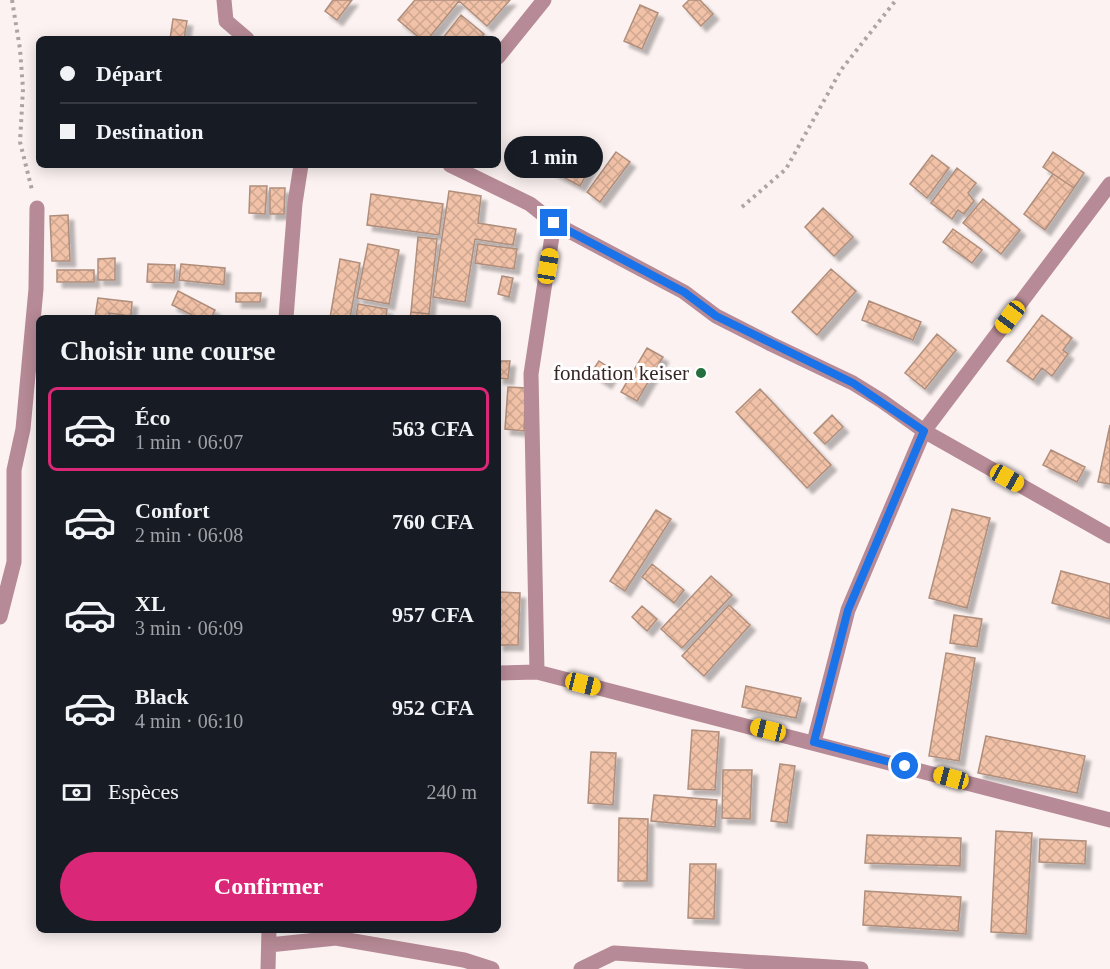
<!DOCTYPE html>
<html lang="fr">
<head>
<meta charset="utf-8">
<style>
	body { margin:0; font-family:Georgia,serif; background:#20242c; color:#f1f3f6; height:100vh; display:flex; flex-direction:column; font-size:22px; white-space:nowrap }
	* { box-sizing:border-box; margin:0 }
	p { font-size:20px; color:#9ea1a6 }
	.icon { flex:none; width:33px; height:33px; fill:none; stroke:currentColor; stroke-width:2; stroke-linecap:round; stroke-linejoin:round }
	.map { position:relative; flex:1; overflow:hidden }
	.side { position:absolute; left:36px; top:315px; width:465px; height:618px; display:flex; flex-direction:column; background:#171b24; border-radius:9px; box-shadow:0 3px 15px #0003 }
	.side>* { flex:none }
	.top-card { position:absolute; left:36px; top:36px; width:465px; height:132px; border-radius:9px; box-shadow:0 3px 15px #0003; display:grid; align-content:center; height:132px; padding:0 24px; background:#171b24 }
	.end { position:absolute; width:27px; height:27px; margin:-14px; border:8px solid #1a73e8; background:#fff; box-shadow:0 0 0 3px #fff }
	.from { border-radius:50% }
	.bubble { position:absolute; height:42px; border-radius:21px; background:#171b24; box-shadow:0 3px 15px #0003; font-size:20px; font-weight:700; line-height:42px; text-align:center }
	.car { position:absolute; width:18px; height:36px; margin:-18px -9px; border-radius:8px; box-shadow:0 0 4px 2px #0007; background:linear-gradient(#f5c518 24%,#345 0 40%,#f5c518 0 76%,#345 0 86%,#f5c518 0) }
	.top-card b { display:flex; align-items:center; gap:21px; height:57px; font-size:22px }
	.top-card b+b { border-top:2px solid #363941 }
	.top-card i { width:15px; height:15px; background:#f1f3f6 }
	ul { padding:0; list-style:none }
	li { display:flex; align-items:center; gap:18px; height:84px; margin:0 12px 9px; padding:0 12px; border:3px solid transparent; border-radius:9px }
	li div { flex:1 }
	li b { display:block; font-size:22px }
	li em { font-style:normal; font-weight:700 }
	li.selected { border-color:#db2777 }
	li>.icon { width:54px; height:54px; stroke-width:1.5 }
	h2 { padding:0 24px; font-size:27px; line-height:72px }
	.pay { display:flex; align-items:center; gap:15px; height:66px; padding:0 24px; font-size:22px }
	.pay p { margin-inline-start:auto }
	.cta { display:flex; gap:12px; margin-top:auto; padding:12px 24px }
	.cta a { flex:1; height:69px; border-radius:36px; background:#db2777; color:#fff; font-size:24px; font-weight:700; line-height:69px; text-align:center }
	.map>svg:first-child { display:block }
</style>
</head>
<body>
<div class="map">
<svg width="1110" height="969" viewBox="0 0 1110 969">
	<defs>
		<pattern id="building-cross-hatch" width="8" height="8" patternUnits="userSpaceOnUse" patternTransform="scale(1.5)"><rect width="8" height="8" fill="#f1c2a8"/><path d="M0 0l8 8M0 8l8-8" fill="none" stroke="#cfa790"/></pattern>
		<filter id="shadow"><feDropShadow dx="5.5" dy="5.5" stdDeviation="1.5" flood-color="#0004"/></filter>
	</defs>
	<rect width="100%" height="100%" fill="#fbf2f1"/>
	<path fill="url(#building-cross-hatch)" stroke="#b08e7c" stroke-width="1.5" filter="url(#shadow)" d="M333 0H352L337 20 325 11Z
		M415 0H458L459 1 428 39H421L398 20Z
		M458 0H510L487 26Z
		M689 0H700L713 14 701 26 683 6Z
		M640 5 658 13 642 49 624 41Z
		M461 15 484 34 480 39H442Z
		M173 19 187 21 184 39H170Z
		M559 145 593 162 580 186 546 168Z
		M616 152 630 162 600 202 587 192Z
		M1053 152 1084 173 1074 188 1043 167Z
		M932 155 949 168 927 198 910 184Z
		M957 168 976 183 968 193 974 201 964 214 958 210 952 219 931 203Z
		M1053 174 1074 188 1045 230 1024 214Z
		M250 186H267L265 214 249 213Z
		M270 188H285L284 214H270Z
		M449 191 481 196 478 223 516 229 513 245 475 239 465 302 433 297Z
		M371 194 443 204 439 235 367 225Z
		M983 199 1020 230 1001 254 963 223Z
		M823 208 853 237 834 256 805 227Z
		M68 215 70 261H52L50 216Z
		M953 229 982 250 972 263 943 242Z
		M418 237 437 239 429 314 411 312Z
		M368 244 399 250 389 304 357 298Z
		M478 244 517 249 514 269 475 263Z
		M115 258V280H98V259Z
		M340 259 360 263 350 318H330Z
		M148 264 175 265 174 283 147 282Z
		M181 264 225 268 224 285 179 280Z
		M831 269 856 291 817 335 792 312Z
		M57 270H94V282H57Z
		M502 276 513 278 509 297 498 294Z
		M178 291 215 310 211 318H198L172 305Z
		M236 293H261L260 302H236Z
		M98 298 132 302 131 316 109 313V318H95Z
		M869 301 921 322 913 340 862 320Z
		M358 304 387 309 386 318H356Z
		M411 312 429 314V318H410Z
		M1042 315 1072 338 1063 350 1068 354 1052 376 1042 368 1033 380 1007 361Z
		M937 334 956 350 925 389 905 373Z
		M647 348 663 357 637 401 621 392Z
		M498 361H510L508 379 498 378Z
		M599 361 614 371 606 383 591 373Z
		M508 387 526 388 524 431 505 429Z
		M760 389 831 465 807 488 736 412Z
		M832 415 843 427 825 444 814 433Z
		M1110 425V484L1098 482Z
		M1051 450 1085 467 1077 482 1043 465Z
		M952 509 990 518 967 608 929 598Z
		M656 510 671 519 625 591 610 581Z
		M652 564 684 590 674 603 642 577Z
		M1061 571 1110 584V619L1052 603Z
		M711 576 732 595 682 648 661 629Z
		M498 592 520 593 518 645H498Z
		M729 605 750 625 704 676 682 656Z
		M642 606 657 619 647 631 632 617Z
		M954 615 982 619 977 647 950 643Z
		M946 653 975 658 959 761 929 756Z
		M746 686 801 698 796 718 742 707Z
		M692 730 719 732 715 790 688 789Z
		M986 736 1085 756 1077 793 978 773Z
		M591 752 616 753 613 805 588 803Z
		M780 764 795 766 787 823 771 821Z
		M723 770H752L750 819 722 818Z
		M654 795 717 800 715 827 651 821Z
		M619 818 648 819 647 881H618Z
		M996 831 1032 833 1026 934 991 932Z
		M867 835 961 838 960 866 865 863Z
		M1040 839 1086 841 1085 864 1039 862Z
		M690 864H716L714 919 688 918Z
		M865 891 961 897 958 931 863 925Z"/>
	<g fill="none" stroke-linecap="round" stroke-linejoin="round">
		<path stroke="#b0a4a3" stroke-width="4" stroke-dasharray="3 4.5" stroke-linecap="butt" d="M12 0 20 49 23 89 20 142 32 190
			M742 207 786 169 841 70 896 0"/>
		<path stroke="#b68a96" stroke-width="15" d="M224 0 226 21 247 39
			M498 57 544 0
			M450 165 530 204 554 223 531 374 537 672
			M554 223 684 292 716 316 771 344 853 383 882 401 924 431 1110 536
			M286 318 295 203 301 165
			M0 617 14 562V470L23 429 36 289 37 208
			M498 673 537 672 1110 820
			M814 742 848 610 924 431 1110 184
			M269 945 336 938 464 960 492 969
			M268 969 269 930
			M581 969 614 953 861 969"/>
	</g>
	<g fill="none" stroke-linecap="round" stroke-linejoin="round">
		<path stroke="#1a73e8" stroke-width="8" d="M554 223 684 292 716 316 853 383 924 431 848 610 814 742 905 766"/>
	</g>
	<circle fill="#246f3d" stroke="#fff" stroke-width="2" cx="701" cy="373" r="6"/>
	<g text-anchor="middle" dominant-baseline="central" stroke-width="6" stroke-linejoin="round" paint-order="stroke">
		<g font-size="21" fill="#362624" stroke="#fff" text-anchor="end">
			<text x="689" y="373">fondation keiser</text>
		</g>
	</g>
</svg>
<i class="end from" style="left:905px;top:766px"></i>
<i class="end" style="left:554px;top:223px"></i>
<div class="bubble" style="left:504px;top:136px;width:99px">1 min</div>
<i class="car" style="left:548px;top:266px;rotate:9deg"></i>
<i class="car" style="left:1010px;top:317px;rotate:217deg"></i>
<i class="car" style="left:1007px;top:478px;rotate:119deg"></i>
<i class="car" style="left:583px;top:684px;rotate:104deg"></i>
<i class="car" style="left:768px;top:730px;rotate:284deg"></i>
<i class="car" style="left:951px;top:778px;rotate:285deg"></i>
<div class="top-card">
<b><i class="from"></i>Départ</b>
<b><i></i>Destination</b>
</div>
<section class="side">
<h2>Choisir une course</h2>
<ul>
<li class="selected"><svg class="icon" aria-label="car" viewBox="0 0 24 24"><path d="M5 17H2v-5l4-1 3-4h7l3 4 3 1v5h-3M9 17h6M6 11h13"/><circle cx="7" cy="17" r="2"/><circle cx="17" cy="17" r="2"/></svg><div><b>Éco</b><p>1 min · 06:07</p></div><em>563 CFA</em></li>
<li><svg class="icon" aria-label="car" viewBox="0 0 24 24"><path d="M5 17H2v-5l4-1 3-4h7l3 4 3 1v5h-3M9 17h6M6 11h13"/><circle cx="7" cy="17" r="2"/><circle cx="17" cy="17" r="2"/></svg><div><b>Confort</b><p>2 min · 06:08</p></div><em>760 CFA</em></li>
<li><svg class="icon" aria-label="car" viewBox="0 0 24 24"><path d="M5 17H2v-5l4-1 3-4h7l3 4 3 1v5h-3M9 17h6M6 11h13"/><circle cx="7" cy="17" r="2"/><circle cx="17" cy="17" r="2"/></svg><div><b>XL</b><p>3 min · 06:09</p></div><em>957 CFA</em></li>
<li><svg class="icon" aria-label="car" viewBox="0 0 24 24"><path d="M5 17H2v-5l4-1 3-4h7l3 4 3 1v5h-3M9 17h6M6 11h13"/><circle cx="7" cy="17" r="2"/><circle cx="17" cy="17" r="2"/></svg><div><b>Black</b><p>4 min · 06:10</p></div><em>952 CFA</em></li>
</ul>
<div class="pay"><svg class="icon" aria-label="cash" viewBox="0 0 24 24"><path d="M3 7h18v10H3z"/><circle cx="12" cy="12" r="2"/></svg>Espèces<p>240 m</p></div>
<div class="cta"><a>Confirmer</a></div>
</section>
</div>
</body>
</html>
